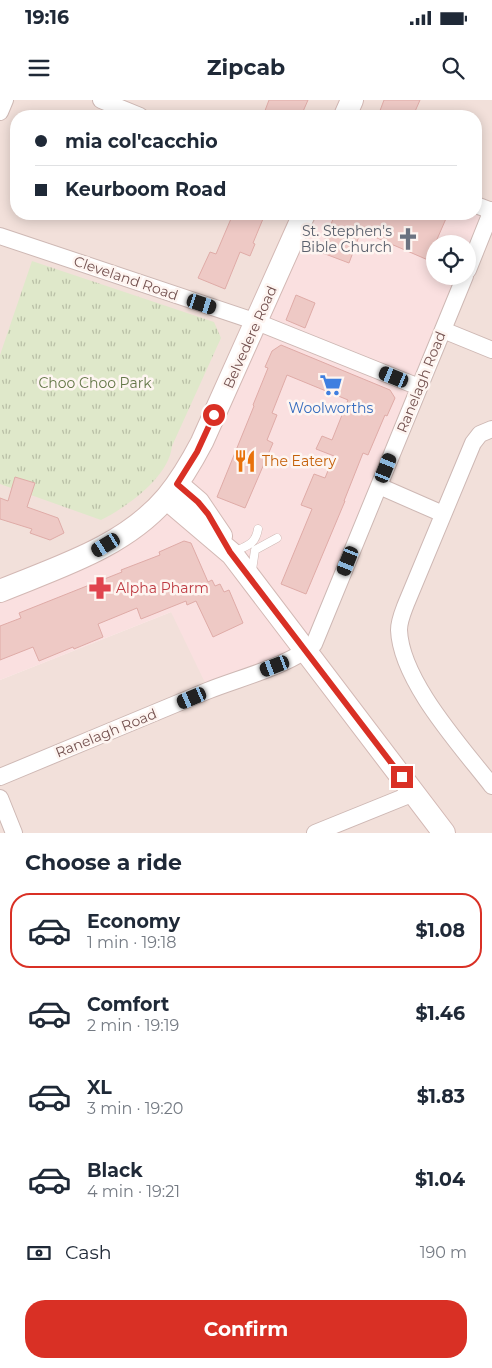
<!DOCTYPE html>
<html lang="en">
<head>
<meta charset="utf-8">
<style>
	body { margin:0; font-family:Montserrat,sans-serif; background:#f2f2f3; color:#1f2937; height:100vh; display:flex; flex-direction:column; font-size:19px; white-space:nowrap }
	* { box-sizing:border-box; margin:0 }
	p { font-size:16px; color:#747a83 }
	.icon { flex:none; width:28px; height:28px; fill:none; stroke:currentColor; stroke-width:2; stroke-linecap:round; stroke-linejoin:round }
	.map { position:relative; height:733px; overflow:hidden }
	.drawer { display:flex; flex-direction:column; background:#fff; flex:1 }
	.drawer>* { flex:none }
	.hud { position:absolute; left:10px; top:10px; width:472px; height:110px; border-radius:20px; box-shadow:0 2px 12px #0003; display:grid; align-content:center; height:110px; padding:0 25px; background:#fff }
	.buttons { position:absolute; left:426px; top:135px; display:grid; gap:10px }
	.buttons a { display:grid; place-items:center; width:50px; height:50px; border-radius:50%; background:#fff; box-shadow:0 2px 12px #0003; font-size:25px }
	.end { position:absolute; width:22px; height:22px; margin:-11px; border:6px solid #d93025; background:#fff; box-shadow:0 0 0 2px #fff }
	.from { border-radius:50% }
	.car { position:absolute; width:15px; height:30px; margin:-15px -8px; border-radius:6px; box-shadow:0 0 4px 1px #0007; background:linear-gradient(#222 24%,#8ab4d8 0 40%,#222 0 76%,#8ab4d8 0 86%,#222 0) }
	.hud b { display:flex; align-items:center; gap:18px; height:48px; font-size:19px }
	.hud b+b { border-top:1px solid #e0e1e3 }
	.hud i { width:12px; height:12px; background:#1f2937 }
	ul { padding:0; list-style:none }
	li { display:flex; align-items:center; gap:15px; height:75px; margin:0 10px 8px; padding:0 15px; border:2px solid transparent; border-radius:20px }
	li div { flex:1 }
	li b { display:block; font-size:19px }
	li em { font-style:normal; font-weight:700 }
	li.on { border-color:#d93025 }
	li>.icon { width:45px; height:45px; stroke-width:1.5 }
	h2 { padding:0 25px; font-size:22px; line-height:60px }
	.pay { display:flex; align-items:center; gap:12px; height:55px; padding:0 25px; font-size:19px }
	.pay p { margin-inline-start:auto }
	.button { display:flex; gap:10px; margin-top:auto; padding:10px 25px }
	.button a { flex:1; height:58px; border-radius:20px; background:#d93025; color:#fff; font-size:20px; font-weight:700; line-height:58px; text-align:center }
	.status { display:flex; justify-content:space-between; align-items:center; height:35px; padding:0 25px; background:#fff; direction:ltr }
	.status svg { height:14px; fill:currentColor }
	header { display:flex; justify-content:space-between; align-items:center; height:65px; padding:0 25px; background:#fff; font-size:22px; font-weight:700 }
	.map>svg:first-child { display:block }
</style>
</head>
<body>
<div class="status"><b>19:16</b><svg viewBox="0 0 49 12"><path d="M0 12V9h3v3zM5 12V6h3v6zM10 12V3h3v9zM15 12V0h3v12zM26 1h20v11H26zM47 4h2v5h-2z"/></svg></div>
<header><svg class="icon" aria-label="menu" viewBox="0 0 24 24"><path d="M4 6h16M4 12h16M4 18h16"/></svg>Zipcab<svg class="icon" aria-label="search" viewBox="0 0 24 24"><circle cx="10" cy="10" r="6"/><path d="M15 15l6 6"/></svg></header>
<div class="map">
<svg width="492" height="733" viewBox="0 0 492 733">
	<defs>
		<pattern id="grass-tufts" width="24" height="20" patternUnits="userSpaceOnUse" patternTransform="scale(1.25)"><rect width="24" height="20" fill="#dfe8ca"/><path d="M3 7l-1-3M5 7V3M7 7l1-3M15 17l-1-3M17 17v-4M19 17l1-3" fill="none" stroke="#b9bfa6"/></pattern>
	</defs>
	<rect width="100%" height="100%" fill="#fbf0eb"/>
	<path fill="#f2e0da" d="M0 0H492V733H0V580L171 512 275 566 492 111 476 105V16H16V114H304L257 222 155 408 0 491Z"/>
	<path fill="#fae0e0" d="M492 111 468 170V144H435V176H465L314 544 209 591 171 512 0 580V491L84 457 166 398 304 114H476Z"/>
	<path fill="url(#grass-tufts)" d="M32 161 214 222 221 238 172 346C169 377 127 407 101 420L0 384V255Z"/>
	<path fill="#eec9c5" stroke="#dfaba7" d="M269 0H308L301 16H263Z
		M384 0H420L413 16H378Z
		M233 114H265L253 143 255 144 250 156 240 152 225 189 198 178 210 152 216 154Z
		M335 114H448L428 160 361 131 349 163 320 152Z
		M296 195 315 203 305 228 286 220Z
		M281 245 390 290 395 298 387 316 385 315 368 355 363 353 344 401H345L306 494 281 484 312 409 301 405 314 374 325 378 334 356 316 349 322 336 332 340 348 300 287 275 272 313 277 315 267 340 273 343 245 408 217 397 254 306 253 305 268 268 265 267 272 251Z
		M15 377 35 383 27 407 58 418 64 433 50 440 30 433 32 429 0 419V398L8 401Z
		M184 441 191 443 208 482 212 480 215 486 220 484 224 492 229 490 243 523 213 537 196 501 187 505 186 501 141 519 137 508 98 524 103 537 74 549 73 547 39 561 33 547 0 560V526L21 518 19 513 122 472 121 470 160 455 159 452Z"/>
	<g fill="none" stroke-linecap="round" stroke-linejoin="round">
		<defs>
			<path id="service" d="M233 453C246 445 255 446 258 429
				M252 470 255 450 277 438"/>
			<path id="minor" d="M101 0 140 16
				M0 12 5 0
				M476 105 492 111
				M0 136 257 222 419 287
				M468 170 492 110
				M443 230 492 250
				M492 329 480 334 473 343 406 504C403 512 399 521 399 530 401 581 461 646 492 686
				M379 386 443 414
				M0 677C69 649 138 619 207 591 239 578 289 566 314 544L465 176
				M0 698 14 733
				M315 733 414 693"/>
			<path id="secondary" d="M345 16 352 0
				M177 384 198 402 221 436
				M166 398 232 454 444 733
				M0 491C58 467 125 447 167 397 181 380 192 361 202 342L304 114"/>
		</defs>
		<use href="#service" stroke="#ceb8b4" stroke-width="9"/>
		<use href="#minor" stroke="#ceb8b4" stroke-width="18"/>
		<use href="#secondary" stroke="#d3b8b4" stroke-width="24"/>
		<use href="#service" stroke="#fff" stroke-width="8"/>
		<use href="#minor" stroke="#fff" stroke-width="16"/>
		<use href="#secondary" stroke="#fff" stroke-width="22"/>
	</g>
	<g fill="none" stroke-linecap="round" stroke-linejoin="round">
		<path stroke="#d93025" stroke-width="6" d="M214 315 197 352 177 384 198 402 208 414 230 452 402 677"/>
	</g>
	<defs>
		<symbol id="church-bare" viewBox="-9 -9 18 18"><path d="M-1.2-6h2.4v3.5h3.3v2.4h-3.3V6h-2.4V-.1h-3.3v-2.4h3.3Z" fill="#6b7280" stroke="#fef5f1" stroke-width="2.5" paint-order="stroke"/></symbol>
		<symbol id="supermarket-bare" viewBox="-9 -9 18 18"><path d="M-6-5.5h2.5l.6 2H6L4.5 2H-2.5L-4.4-4H-6ZM-1.5 3.2a1.3 1.3 0 1 0 .1 0ZM3 3.2a1.3 1.3 0 1 0 .1 0Z" fill="#3f7fe0" stroke="#fef5f1" stroke-width="2.5" paint-order="stroke"/></symbol>
		<symbol id="restaurant-bare" viewBox="-9 -9 18 18"><path d="M-5-6h1v4h1v-4h1v4h1v-4h1v5L-1.5 .5V6h-2V.5L-5-1ZM5-6V6H3V1.5H1.5Q1.5-4 5-6Z" fill="#e8710a" stroke="#fef5f1" stroke-width="2.5" paint-order="stroke"/></symbol>
		<symbol id="pharmacy-bare" viewBox="-9 -9 18 18"><path d="M-2-6h4v4h4v4h-4v4h-4v-4h-4v-4h4Z" fill="#e0444e" stroke="#fef5f1" stroke-width="2.5" paint-order="stroke"/></symbol>
	</defs>
	<g fill-rule="evenodd">
		<use href="#church-bare" x="392" y="123" width="32" height="32"/>
		<use href="#supermarket-bare" x="315" y="269" width="32" height="32"/>
		<use href="#restaurant-bare" x="229" y="345" width="32" height="32"/>
		<use href="#pharmacy-bare" x="84" y="472" width="32" height="32"/>
	</g>
	<g text-anchor="middle" dominant-baseline="central" stroke-width="5" stroke-linejoin="round" paint-order="stroke">
		<g font-size="14" fill="#5b616d" stroke="#fef5f1" text-anchor="end">
			<text x="392" y="131">St. Stephen's<tspan x="392" dy="16">Bible Church</tspan></text>
		</g>
		<g font-size="14" fill="#745250" stroke="#fef5f1">
			<text transform="translate(126 178) rotate(19)">Cleveland Road</text>
			<text transform="translate(250 237) rotate(-66)">Belvedere Road</text>
			<text transform="translate(421 282) rotate(-68)">Ranelagh Road</text>
			<text transform="translate(106 633) rotate(-22)">Ranelagh Road</text>
		</g>
		<g font-size="14" fill="#657849" stroke="#fef5f1">
			<text x="95" y="283">Choo Choo Park</text>
		</g>
		<g font-size="14" fill="#366cbe" stroke="#fef5f1">
			<text x="331" y="308">Woolworths</text>
		</g>
		<g font-size="14" fill="#c56008" stroke="#fef5f1" text-anchor="start">
			<text x="262" y="361">The Eatery</text>
		</g>
		<g font-size="14" fill="#be3a42" stroke="#fef5f1" text-anchor="start">
			<text x="116" y="488">Alpha Pharm</text>
		</g>
	</g>
</svg>
<div class="buttons">
<a><svg class="icon" aria-label="locate" viewBox="0 0 24 24"><circle cx="12" cy="12" r="6"/><path d="M12 2v4M12 18v4M2 12h4M18 12h4"/></svg></a>
</div>
<i class="end from" style="left:214px;top:315px"></i>
<i class="end" style="left:402px;top:677px"></i>
<i class="car" style="left:202px;top:204px;rotate:108deg"></i>
<i class="car" style="left:394px;top:277px;rotate:292deg"></i>
<i class="car" style="left:386px;top:368px;rotate:22deg"></i>
<i class="car" style="left:106px;top:445px;rotate:239deg"></i>
<i class="car" style="left:348px;top:461px;rotate:202deg"></i>
<i class="car" style="left:275px;top:566px;rotate:249deg"></i>
<i class="car" style="left:192px;top:598px;rotate:247deg"></i>
<div class="hud">
<b><i class="from"></i>mia col'cacchio</b>
<b><i></i>Keurboom Road</b>
</div>
</div>
<section class="drawer">
<h2>Choose a ride</h2>
<ul>
<li class="on"><svg class="icon" aria-label="car" viewBox="0 0 24 24"><path d="M5 17H2v-5l4-1 3-4h7l3 4 3 1v5h-3M9 17h6M6 11h13"/><circle cx="7" cy="17" r="2"/><circle cx="17" cy="17" r="2"/></svg><div><b>Economy</b><p>1 min · 19:18</p></div><em>$1.08</em></li>
<li><svg class="icon" aria-label="car" viewBox="0 0 24 24"><path d="M5 17H2v-5l4-1 3-4h7l3 4 3 1v5h-3M9 17h6M6 11h13"/><circle cx="7" cy="17" r="2"/><circle cx="17" cy="17" r="2"/></svg><div><b>Comfort</b><p>2 min · 19:19</p></div><em>$1.46</em></li>
<li><svg class="icon" aria-label="car" viewBox="0 0 24 24"><path d="M5 17H2v-5l4-1 3-4h7l3 4 3 1v5h-3M9 17h6M6 11h13"/><circle cx="7" cy="17" r="2"/><circle cx="17" cy="17" r="2"/></svg><div><b>XL</b><p>3 min · 19:20</p></div><em>$1.83</em></li>
<li><svg class="icon" aria-label="car" viewBox="0 0 24 24"><path d="M5 17H2v-5l4-1 3-4h7l3 4 3 1v5h-3M9 17h6M6 11h13"/><circle cx="7" cy="17" r="2"/><circle cx="17" cy="17" r="2"/></svg><div><b>Black</b><p>4 min · 19:21</p></div><em>$1.04</em></li>
</ul>
<div class="pay"><svg class="icon" aria-label="cash" viewBox="0 0 24 24"><path d="M3 7h18v10H3z"/><circle cx="12" cy="12" r="2"/></svg>Cash<p>190 m</p></div>
<div class="button"><a>Confirm</a></div>
</section>
</body>
</html>
